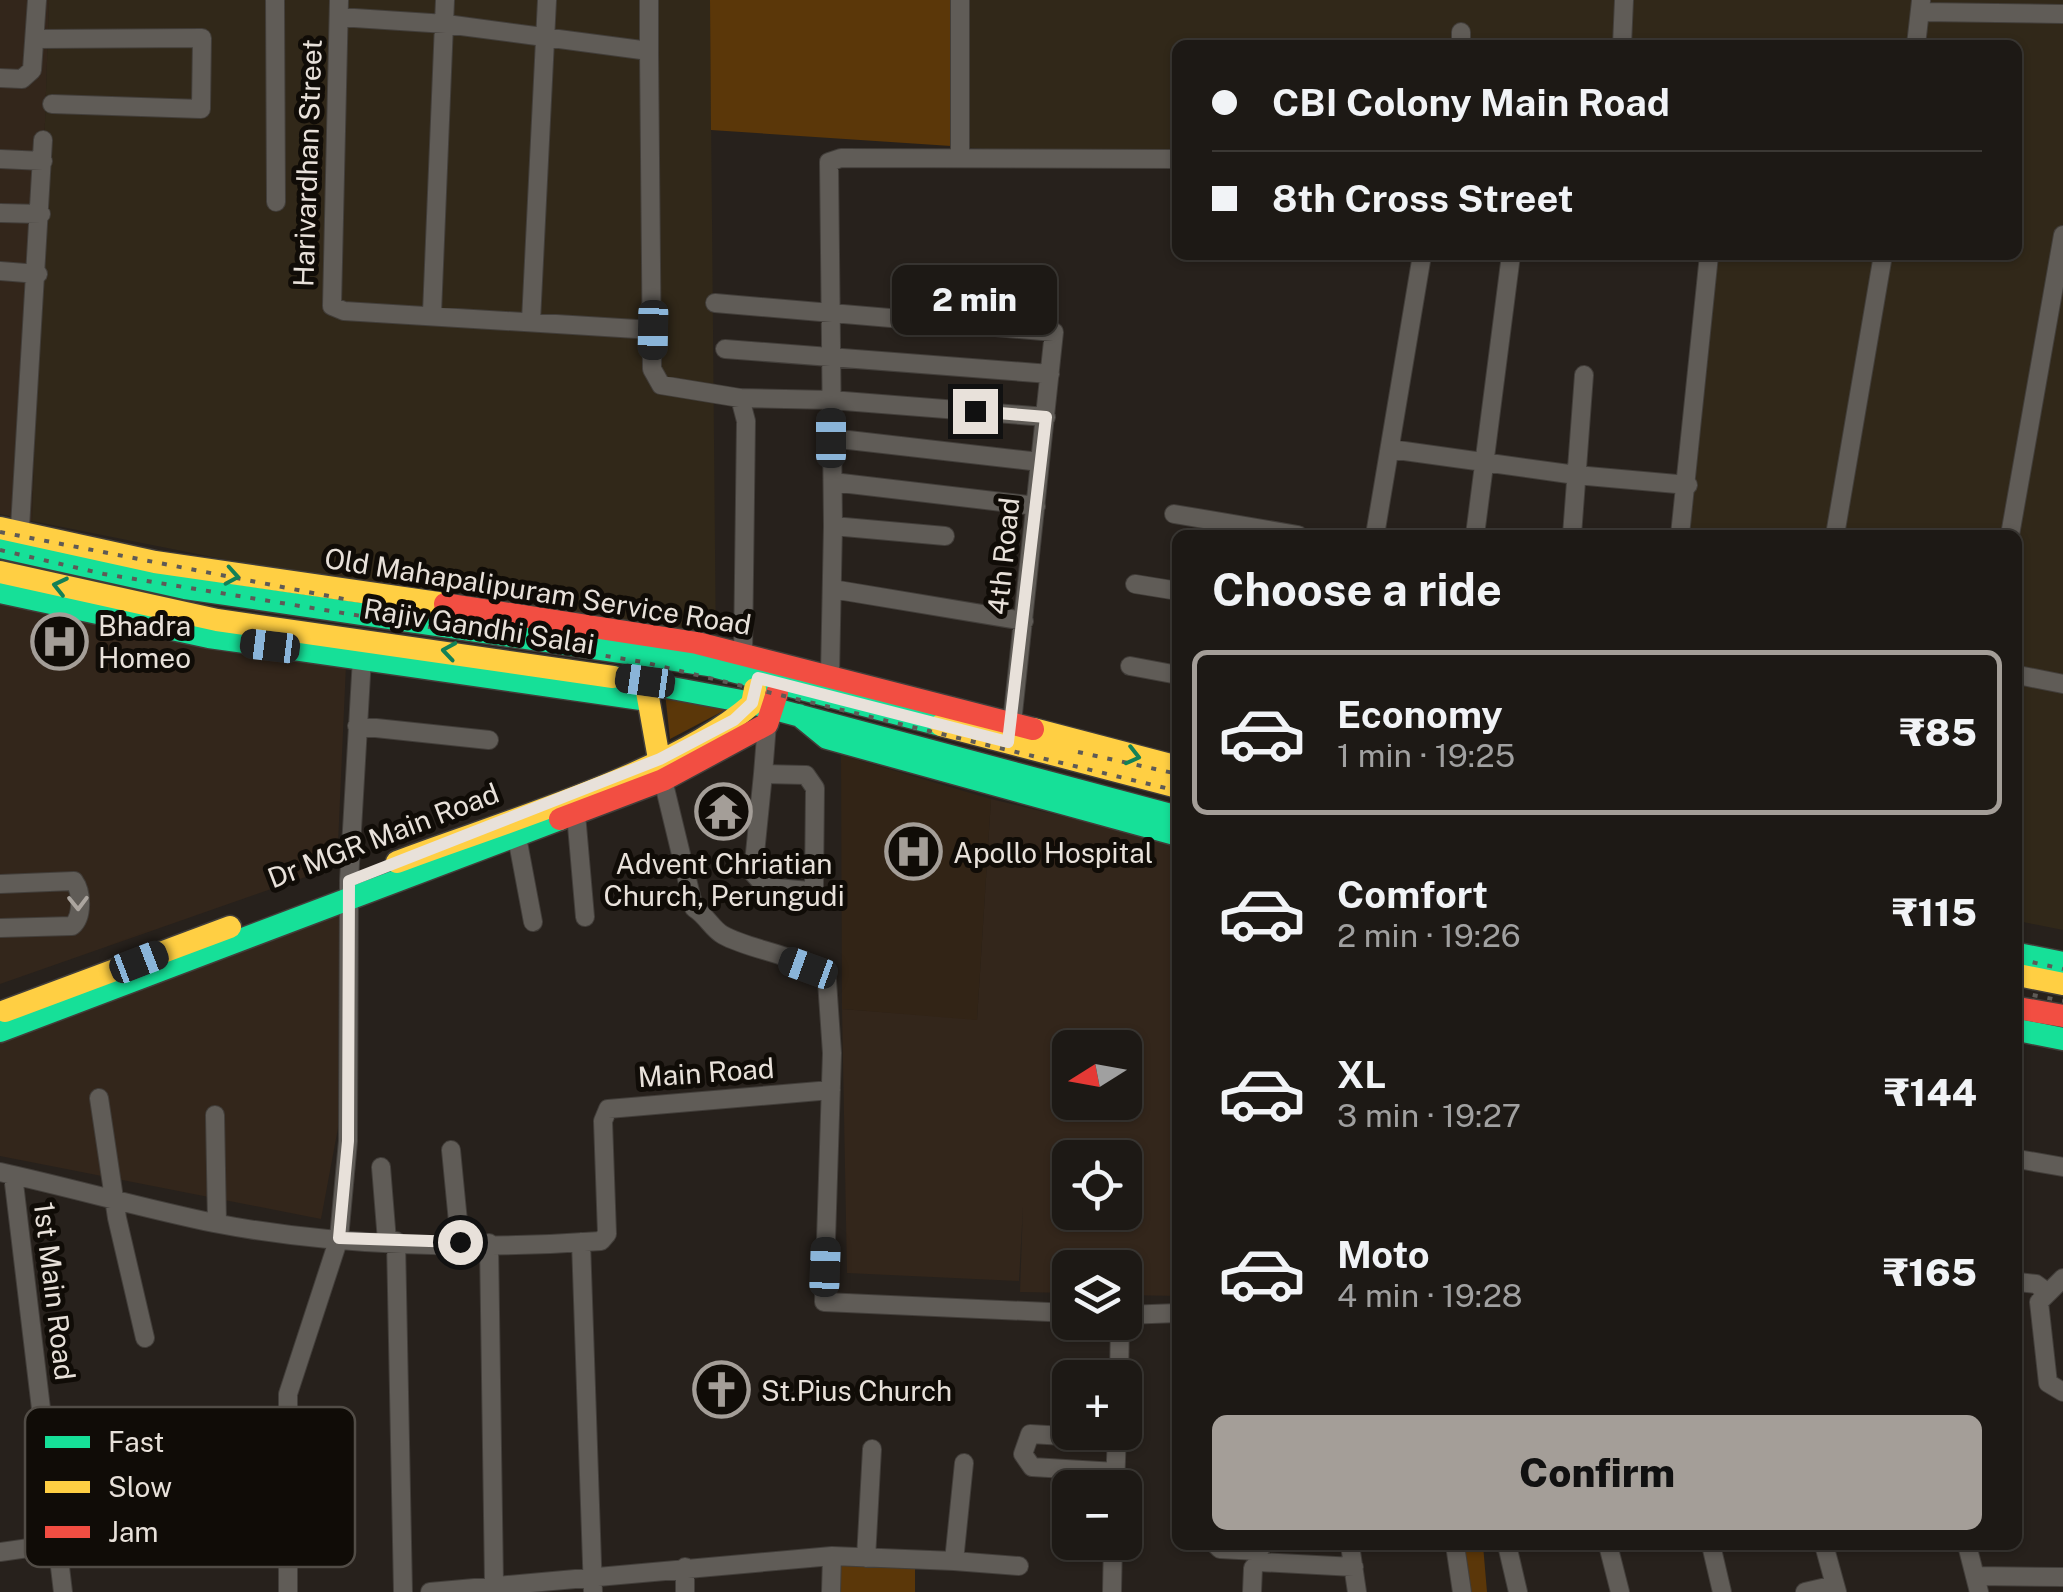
<!DOCTYPE html>
<html lang="en">
<head>
<meta charset="utf-8">
<style>
	body { margin:0; font-family:"Public Sans",sans-serif; background:#2a2622; color:#f1f3f6; height:100vh; display:flex; flex-direction:column; font-size:38px; white-space:nowrap }
	* { box-sizing:border-box; margin:0 }
	p { font-size:32px; color:#a0a0a0 }
	.icon { flex:none; width:55px; height:55px; fill:none; stroke:currentColor; stroke-width:2; stroke-linecap:round; stroke-linejoin:round }
	.map { position:relative; flex:1; overflow:hidden }
	.panel { position:absolute; left:1172px; top:530px; width:850px; height:1020px; display:flex; flex-direction:column; background:#1d1915; border-radius:15px; box-shadow:0 2px 8px #0004,0 0 0 2px #3b3834 }
	.panel>* { flex:none }
	.banner { position:absolute; left:1172px; top:40px; width:850px; height:220px; border-radius:15px; box-shadow:0 2px 8px #0004,0 0 0 2px #3b3834; display:grid; align-content:center; height:220px; padding:0 40px; background:#1d1915 }
	.needle { width:65px; rotate:259deg }
	.tools { position:absolute; left:1052px; top:1030px; display:grid; gap:20px }
	.tools a { display:grid; place-items:center; width:90px; height:90px; border-radius:15px; background:#1d1915; box-shadow:0 2px 8px #0004,0 0 0 2px #3b3834; font-size:50px }
	.end { position:absolute; width:45px; height:45px; margin:-22px; border:12px solid #e8e1da; background:#111; box-shadow:0 0 0 5px #111 }
	.from { border-radius:50% }
	.bubble { position:absolute; height:70px; border-radius:15px; background:#1d1915; box-shadow:0 2px 8px #0004,0 0 0 2px #3b3834; font-size:32px; font-weight:800; line-height:70px; text-align:center }
	.car { position:absolute; width:30px; height:60px; margin:-30px -15px; border-radius:12px; box-shadow:0 0 8px 2px #0007; background:linear-gradient(#222 24%,#8ab4d8 0 40%,#222 0 76%,#8ab4d8 0 86%,#222 0) }
	.banner b { display:flex; align-items:center; gap:35px; height:95px; font-size:38px }
	.banner b+b { border-top:2px solid #3b3834 }
	.banner i { width:25px; height:25px; background:#f1f3f6 }
	ul { padding:0; list-style:none }
	li { display:flex; align-items:center; gap:30px; height:165px; margin:0 20px 15px; padding:0 20px; border:5px solid transparent; border-radius:15px }
	li div { flex:1 }
	li b { display:block; font-size:38px }
	li em { font-style:normal; font-weight:800 }
	li.current { border-color:#a49e98 }
	li>.icon { width:90px; height:90px; stroke-width:1.5 }
	h2 { padding:0 40px; font-size:45px; line-height:120px }
	.primary-button { display:flex; gap:20px; margin-top:auto; padding:20px 40px }
	.primary-button a { flex:1; height:115px; border-radius:15px; background:#a49e98; color:#111; font-size:40px; font-weight:800; line-height:115px; text-align:center }
	.map>svg:first-child { display:block }
</style>
</head>
<body>
<div class="map">
<svg width="2063" height="1592" viewBox="0 0 2063 1592">
	<rect width="100%" height="100%" fill="#27211c"/>
	<path fill="#33261b" fill-rule="evenodd" d="M0 0H49L32 521 0 514Z
		M0 603 346 665 337 866 0 984Z
		M991 799 1177 844V1296L1125 1295V1268H1070V1293L1020 1292 1023 1206 1019 1281 847 1273 842 1009 977 1019ZM1070 1048H1125V1102H1070ZM1070 1158H1125V1212H1070Z
		M339 915 338 1128 321 1219 0 1156V1037Z"/>
	<path fill="#312819" d="M49 0H710L716 658 32 521Z
		M951 0H2063V930L2018 921V535H1673L1708 255H2018V45H1178L1177 166 951 146Z"/>
	<path fill="#322416" d="M841 755 991 799 977 1020 842 1009Z"/>
	<path fill="#5b3709" d="M710 0H951V146L711 130Z
		M665 693 725 710 670 739Z
		M1458 1545H1483L1487 1592H1465Z
		M838 1563 915 1565V1592H838Z"/>
	<g fill="none" stroke-linecap="round" stroke-linejoin="round">
		<defs>
			<path id="street" d="M275 0 276 202
				M339 0 332 306 344 311 653 330
				M1921 12 2063 14
				M339 17 446 24 649 51 652 369 661 385 740 398 746 421 743 653
				M35 39 202 38 201 109 52 104
				M1461 45V32
				M1622 45 1624 0
				M1916 45 1921 1
				M649 51V0
				M0 78 22 79 32 70 37 0
				M960 156V0
				M0 159 43 161
				M0 213 41 214
				M0 271 38 274
				M715 303 1054 332 1011 732
				M432 313 445 0
				M531 321 547 0
				M725 349 1050 374
				M740 398 831 400 1046 417
				M831 438 1040 462
				M1390 449 1576 475 1688 485
				M833 482 1036 506
				M1174 514 1298 535
				M833 526 945 536
				M1375 535 1422 255
				M1475 535 1511 255
				M1572 535 1584 375
				M1680 535 1709 255
				M1835 535 1883 255
				M2010 535 2063 235
				M19 544 43 140
				M1135 584 1178 591
				M832 589 1024 621
				M1130 666 1178 675
				M830 675 833 526 829 162 841 158 1178 159
				M2018 675 2063 684
				M357 726 489 740
				M763 774 806 775 815 788 814 886 809 891 766 887 753 873 763 774 767 724
				M663 780 694 908C707 916 712 929 723 935 753 952 804 954 827 981L832 1053 824 1302 1070 1313
				M576 814 585 917
				M517 837 533 922
				M0 884 74 881C82 892 83 917 72 926L0 928
				M99 1098 117 1218 145 1338
				M215 1115 217 1223
				M451 1150 460 1242
				M2018 1159 2063 1167
				M381 1167 387 1241
				M0 1172C72 1188 142 1208 214 1223 338 1247 476 1250 601 1241L607 1234 603 1121 608 1109 831 1090
				M13 1175 63 1592
				M396 1241 403 1592
				M581 1242 593 1592
				M489 1243 494 1584
				M2063 1278 2039 1302 2048 1383 2063 1392
				M2018 1282 2036 1284 2047 1292
				M1125 1315 1178 1313
				M1119 1378 1120 1322
				M49 1461 285 1428
				M964 1463 954 1561 1019 1566
				M1116 1472 1032 1467 1023 1454 1030 1434 1117 1439
				M1115 1488 1117 1432
				M1216 1545 1220 1549 1258 1551 1263 1545
				M1350 1545 1357 1592
				M1455 1545 1462 1592
				M1507 1545 1518 1592
				M1608 1545 1620 1592
				M1711 1545 1722 1592
				M1824 1545 1837 1592
				M1967 1545 1979 1592
				M0 1552 287 1511
				M866 1558 872 1449
				M1975 1576 2063 1577
				M288 1592V1394L339 1238 348 1141 349 881 362 658
				M430 1592 832 1556 954 1561
				M685 1592V1567
				M831 1592 832 1556
				M1112 1592 1113 1542
				M1252 1592 1253 1568 1259 1562 1354 1567
				M1805 1592 1835 1585"/>
			<path id="fast" d="M0 547 185 588 709 665 941 725
				M0 592 209 637 648 700
				M613 677 752 703 1178 817
				M799 715 827 738 1178 835
				M2018 954 2063 963
				M2018 1030 2063 1039
				M0 1031 560 819"/>
			<path id="slow" d="M0 528 155 562 445 604
				M0 572 217 620 613 677
				M646 686 659 759
				M941 725 1178 787
				M1033 729 1178 767
				M397 862C499 823 672 774 752 704L755 689
				M2018 975 2063 984
				M5 1011 230 927"/>
			<path id="jam" d="M445 604 697 643 1033 729
				M560 819 663 780 767 724 777 693
				M2018 1008 2063 1016"/>
		</defs>
		<use href="#street" stroke="#423e3a" stroke-width="20"/>
		<use href="#fast" stroke="#423e3a" stroke-width="25"/>
		<use href="#slow" stroke="#423e3a" stroke-width="25"/>
		<use href="#jam" stroke="#423e3a" stroke-width="25"/>
		<use href="#street" stroke="#605c57" stroke-width="18"/>
		<use href="#fast" stroke="#16e098" stroke-width="22"/>
		<use href="#slow" stroke="#ffcf43" stroke-width="22"/>
		<use href="#jam" stroke="#f24e42" stroke-width="22"/>
		<path stroke="#5e5a56" stroke-width="4" stroke-dasharray="5 10" stroke-linecap="butt" d="M0 532 344 599
			M0 550 104 574 643 662 1178 791
			M1078 752 1178 774
			M2018 959 2063 969
			M2018 992 2063 1001"/>
	</g>
	<defs><path id="oneway-chevron" d="M-2-3.5L2.5 0L-2 3.5" fill="none" stroke-width="1.6" stroke-linecap="round" stroke-linejoin="round" transform="scale(2.5)"/></defs>
	<g stroke="#138157">
		<use href="#oneway-chevron" transform="translate(232 576) rotate(10)"/>
		<use href="#oneway-chevron" transform="translate(60 586) rotate(-167)"/>
		<use href="#oneway-chevron" transform="translate(449 651) rotate(-171)"/>
		<use href="#oneway-chevron" transform="translate(1133 756) rotate(14)"/>
	</g>
	<use stroke="#aba59f" href="#oneway-chevron" transform="translate(78 903) rotate(89)"/>
	<g fill="none" stroke-linecap="round" stroke-linejoin="round">
		<path stroke="#e8e1da" stroke-width="12" d="M460 1242 339 1238 348 1141 349 881 660 759 734 720 752 703 758 678 1008 742 1046 417 975 411"/>
	</g>
	<defs>
		<symbol id="hospital-ring" viewBox="-11 -11 22 22"><circle r="9.5" fill="#100c07" stroke="#a49e98" stroke-width="1.5"/><path d="M-5-5h3v3.5h4V-5h3V5h-3V1.5h-4V5h-3Z" fill="#a49e98"/></symbol>
		<symbol id="temple-ring" viewBox="-11 -11 22 22"><circle r="9.5" fill="#100c07" stroke="#a49e98" stroke-width="1.5"/><path d="M0-6L5-2H3V0L6.5 2.5H4V6H1.5V3h-3V6H-4V2.5H-6.5L-3 0V-2H-5Z" fill="#a49e98"/></symbol>
		<symbol id="church-ring" viewBox="-11 -11 22 22"><circle r="9.5" fill="#100c07" stroke="#a49e98" stroke-width="1.5"/><path d="M-1.2-6h2.4v3.5h3.3v2.4h-3.3V6h-2.4V-.1h-3.3v-2.4h3.3Z" fill="#a49e98"/></symbol>
	</defs>
	<g fill-rule="evenodd">
		<use href="#hospital-ring" x="28" y="610" width="63" height="63"/>
		<use href="#temple-ring" x="692" y="780" width="63" height="63"/>
		<use href="#hospital-ring" x="882" y="820" width="63" height="63"/>
		<use href="#church-ring" x="690" y="1358" width="63" height="63"/>
	</g>
	<g text-anchor="middle" dominant-baseline="central" stroke-width="10" stroke-linejoin="round" paint-order="stroke">
		<g font-size="28" fill="#e8e1da" stroke="#100c07">
			<text transform="translate(307 163) rotate(-88)">Harivardhan Street</text>
			<text transform="translate(1003 556) rotate(-84)">4th Road</text>
			<text transform="translate(538 591) rotate(9)">Old Mahapalipuram Service Road</text>
			<text transform="translate(479 626) rotate(9)">Rajiv Gandhi Salai</text>
			<text transform="translate(383 835) rotate(-21)">Dr MGR Main Road</text>
			<text transform="translate(706 1072) rotate(-4)">Main Road</text>
			<text transform="translate(55 1291) rotate(83)">1st Main Road</text>
		</g>
		<g font-size="28" fill="#e8e1da" stroke="#100c07" text-anchor="start">
			<text x="98" y="625">Bhadra<tspan x="98" dy="32">Homeo</tspan></text>
			<text x="953" y="852">Apollo Hospital</text>
			<text x="724" y="863" text-anchor="middle">Advent Chriatian<tspan x="724" dy="32">Church, Perungudi</tspan></text>
			<text x="761" y="1390">St.Pius Church</text>
		</g>
	</g>
	<rect x="25" y="1407" width="330" height="160" rx="15" fill="#100c07" stroke="#514c46" stroke-width="2.5"/>
	<rect x="45" y="1436" width="45" height="12" fill="#16e098"/>
	<rect x="45" y="1481" width="45" height="12" fill="#ffcf43"/>
	<rect x="45" y="1526" width="45" height="12" fill="#f24e42"/>
	<g font-size="28" fill="#e8e1da">
		<text x="108" y="1452">Fast</text>
		<text x="108" y="1497">Slow</text>
		<text x="108" y="1542">Jam</text>
	</g>
</svg>
<div class="tools">
<a><svg class="needle" viewBox="-14 -14 28 28"><path d="M0-13l5 13h-10z" fill="#e53935"/><path d="M0 13l5-13h-10z" fill="#a0a0a0"/></svg></a>
<a><svg class="icon" aria-label="locate" viewBox="0 0 24 24"><circle cx="12" cy="12" r="6"/><path d="M12 2v4M12 18v4M2 12h4M18 12h4"/></svg></a>
<a><svg class="icon" aria-label="layers" viewBox="0 0 24 24"><path d="M12 4l9 5-9 5-9-5zM3 14l9 5 9-5"/></svg></a>
<a>+</a>
<a>−</a>
</div>
<i class="end from" style="left:460px;top:1242px"></i>
<i class="end" style="left:975px;top:411px"></i>
<div class="bubble" style="left:892px;top:265px;width:165px">2 min</div>
<i class="car" style="left:653px;top:330px;rotate:181deg"></i>
<i class="car" style="left:831px;top:438px;rotate:0deg"></i>
<i class="car" style="left:270px;top:646px;rotate:277deg"></i>
<i class="car" style="left:645px;top:681px;rotate:278deg"></i>
<i class="car" style="left:139px;top:962px;rotate:69deg"></i>
<i class="car" style="left:808px;top:968px;rotate:290deg"></i>
<i class="car" style="left:825px;top:1267px;rotate:2deg"></i>
<div class="banner">
<b><i class="from"></i>CBI Colony Main Road</b>
<b><i></i>8th Cross Street</b>
</div>
<section class="panel">
<h2>Choose a ride</h2>
<ul>
<li class="current"><svg class="icon" aria-label="car" viewBox="0 0 24 24"><path d="M5 17H2v-5l4-1 3-4h7l3 4 3 1v5h-3M9 17h6M6 11h13"/><circle cx="7" cy="17" r="2"/><circle cx="17" cy="17" r="2"/></svg><div><b>Economy</b><p>1 min · 19:25</p></div><em>₹85</em></li>
<li><svg class="icon" aria-label="car" viewBox="0 0 24 24"><path d="M5 17H2v-5l4-1 3-4h7l3 4 3 1v5h-3M9 17h6M6 11h13"/><circle cx="7" cy="17" r="2"/><circle cx="17" cy="17" r="2"/></svg><div><b>Comfort</b><p>2 min · 19:26</p></div><em>₹115</em></li>
<li><svg class="icon" aria-label="car" viewBox="0 0 24 24"><path d="M5 17H2v-5l4-1 3-4h7l3 4 3 1v5h-3M9 17h6M6 11h13"/><circle cx="7" cy="17" r="2"/><circle cx="17" cy="17" r="2"/></svg><div><b>XL</b><p>3 min · 19:27</p></div><em>₹144</em></li>
<li><svg class="icon" aria-label="car" viewBox="0 0 24 24"><path d="M5 17H2v-5l4-1 3-4h7l3 4 3 1v5h-3M9 17h6M6 11h13"/><circle cx="7" cy="17" r="2"/><circle cx="17" cy="17" r="2"/></svg><div><b>Moto</b><p>4 min · 19:28</p></div><em>₹165</em></li>
</ul>
<div class="primary-button"><a>Confirm</a></div>
</section>
</div>
</body>
</html>
